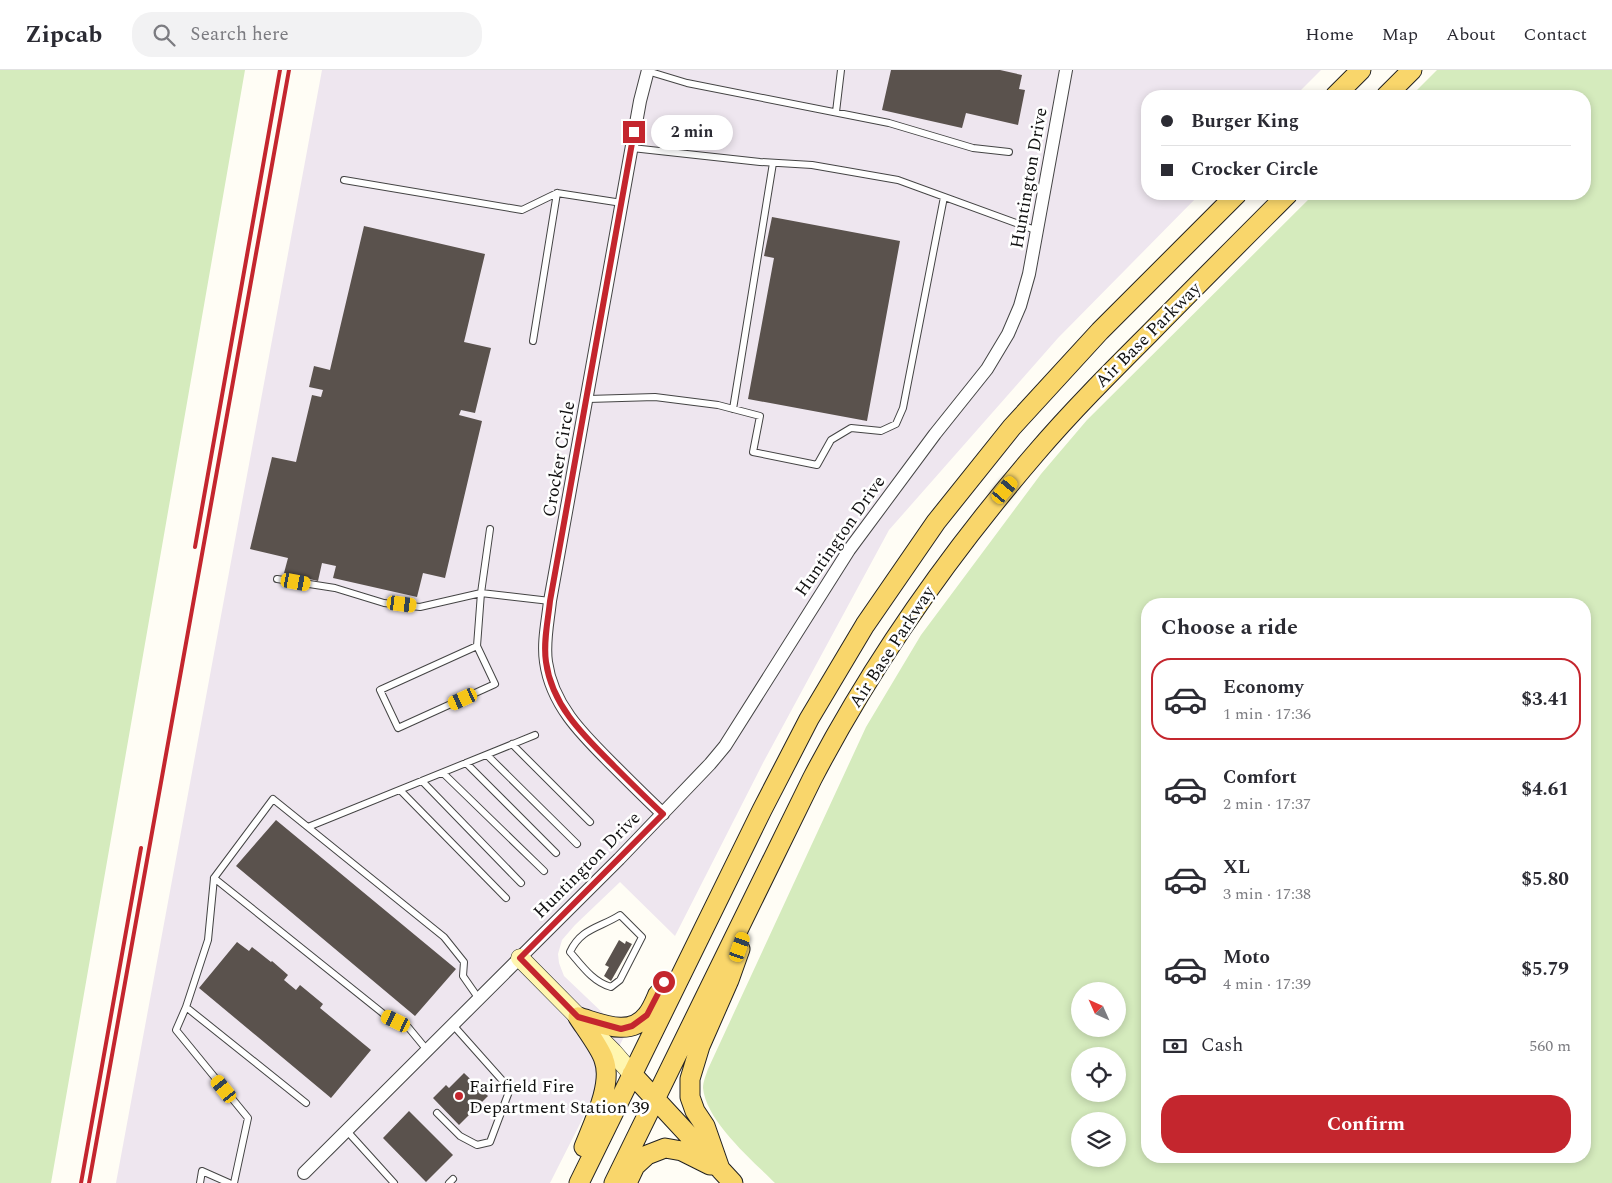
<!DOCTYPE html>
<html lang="en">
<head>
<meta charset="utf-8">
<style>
	body { margin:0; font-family:Spectral,serif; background:#f2f2f3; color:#2b2b33; height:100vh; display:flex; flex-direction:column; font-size:19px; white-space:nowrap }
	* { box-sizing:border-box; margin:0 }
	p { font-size:16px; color:#7c7c81 }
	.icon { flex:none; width:28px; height:28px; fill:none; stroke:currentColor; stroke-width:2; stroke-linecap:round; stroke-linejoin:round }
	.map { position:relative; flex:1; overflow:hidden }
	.sheet { position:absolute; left:1141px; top:528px; width:450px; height:565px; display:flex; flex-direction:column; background:#fff; border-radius:20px; box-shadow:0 2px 8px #0003 }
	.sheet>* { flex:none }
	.guide { position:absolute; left:1141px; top:20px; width:450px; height:110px; border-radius:20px; box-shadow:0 2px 8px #0003; display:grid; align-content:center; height:110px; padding:0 20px; background:#fff }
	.needle { width:32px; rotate:315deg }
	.controls { position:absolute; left:1071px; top:912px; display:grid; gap:10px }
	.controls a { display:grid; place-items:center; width:55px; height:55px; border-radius:50%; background:#fff; box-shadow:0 2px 8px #0003; font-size:25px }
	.end { position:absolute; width:22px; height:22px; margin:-11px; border:6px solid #c4262e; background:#fff; box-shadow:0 0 0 2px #fff }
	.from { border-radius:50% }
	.bubble { position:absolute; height:35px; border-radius:18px; background:#fff; box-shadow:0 2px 8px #0003; font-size:16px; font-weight:700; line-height:35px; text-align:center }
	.car { position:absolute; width:15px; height:30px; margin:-15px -8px; border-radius:6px; box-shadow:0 0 4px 1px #0007; background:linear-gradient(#f5c518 24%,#345 0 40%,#f5c518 0 76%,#345 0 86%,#f5c518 0) }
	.guide b { display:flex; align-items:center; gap:18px; height:48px; font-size:19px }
	.guide b+b { border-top:1px solid #e1e1e2 }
	.guide i { width:12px; height:12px; background:#2b2b33 }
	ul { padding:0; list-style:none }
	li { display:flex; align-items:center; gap:15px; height:82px; margin:0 10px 8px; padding:0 10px; border:2px solid transparent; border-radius:20px }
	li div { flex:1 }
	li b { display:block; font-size:19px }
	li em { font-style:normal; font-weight:700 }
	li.selected { border-color:#c4262e }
	li>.icon { width:45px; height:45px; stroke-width:1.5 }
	h2 { padding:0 20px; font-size:22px; line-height:60px }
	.pay { display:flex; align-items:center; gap:12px; height:55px; padding:0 20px; font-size:19px }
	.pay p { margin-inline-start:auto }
	.primary-button { display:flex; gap:10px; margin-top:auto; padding:10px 20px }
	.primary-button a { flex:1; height:58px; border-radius:20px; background:#c4262e; color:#fff; font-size:20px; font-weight:700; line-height:58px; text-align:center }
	header { display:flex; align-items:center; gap:30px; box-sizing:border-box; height:70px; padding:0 25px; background:#fff; border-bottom:1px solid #e1e1e2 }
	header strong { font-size:24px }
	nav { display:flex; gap:28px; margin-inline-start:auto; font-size:18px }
	.search { width:350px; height:45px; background:#f2f2f3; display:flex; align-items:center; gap:12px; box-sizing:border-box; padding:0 18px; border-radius:20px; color:#7c7c81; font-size:19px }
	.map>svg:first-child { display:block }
</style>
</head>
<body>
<header>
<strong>Zipcab</strong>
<div class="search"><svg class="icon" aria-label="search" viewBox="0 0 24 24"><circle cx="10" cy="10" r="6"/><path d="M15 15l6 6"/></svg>Search here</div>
<nav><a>Home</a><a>Map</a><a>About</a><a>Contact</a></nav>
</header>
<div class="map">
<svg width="1612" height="1113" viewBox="0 0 1612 1113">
	<rect width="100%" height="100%" fill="#fffdf5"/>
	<path fill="#eee6ef" d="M322 0H1321L1295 26H1148V124H1200L1058 268 889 460 764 691 675 866 620 812 575 855 562 870 558 884 559 893 564 906 607 947 622 948 635 945 550 1113H116Z"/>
	<path fill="#d5ebbd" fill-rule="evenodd" d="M0 0H245L51 1113H0Z
		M1437 0H1612V1113H775C752 1090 706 1051 703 1018 703 1012 706 1005 708 999L866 657 921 565 1041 404 1087 350 1314 124H1585V26H1411ZM1148 534H1585V1086H1148ZM1118 921V959H1080V921ZM1080 986H1118V1024H1080ZM1080 1051H1118V1089H1080Z"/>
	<path fill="#5a524d" d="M891 0H1000L1022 5 1019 19 1025 20 1018 55 966 43 962 58 882 40Z
		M772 147 900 171 867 351 748 329 774 188 764 186Z
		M364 156 485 184 464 272 491 278 475 343 461 340 459 345 482 351 445 508 423 503 417 527 333 508 336 496 322 493 318 511 284 503 288 488 250 479 272 387 296 392 312 325 321 327 323 320 309 317 314 296 330 300Z
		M276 750 456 899 415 946 236 796Z
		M619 870 625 874 626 871 632 874 611 911 604 906 609 897 605 895Z
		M237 872 249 881 252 877 271 892 272 891 288 905 284 910 296 920 300 915 323 934 320 938 371 980 331 1028 199 918Z
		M464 1003 488 1026 459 1055 433 1028 446 1015 449 1018Z
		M409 1041 453 1085 426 1112 383 1068Z"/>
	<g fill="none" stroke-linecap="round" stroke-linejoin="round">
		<defs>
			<path id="lane" d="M647 1 687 13 889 53 973 78 1009 82
				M836 42 841 0
				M632 78 760 92 812 95 898 110 1038 161
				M344 110 522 140 557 123
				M533 271 557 123 622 133
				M588 329 655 327 718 335 760 346 753 382 817 395 831 370 851 358 881 361 896 354 903 338 944 127
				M733 339 773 93
				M490 459 481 523 550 531
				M277 509 335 518 384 533 420 537 481 523 477 576 495 614 398 658 380 620 477 576
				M512 674 590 752
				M487 685 577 774
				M466 693 556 783
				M443 703 544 801
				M422 711 521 813
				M400 720 506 828
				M308 757 535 665
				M214 808 208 870 186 937 306 1033
				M620 845 642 867 620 910 611 917C593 912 582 896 570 882 581 858 600 858 620 845Z
				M186 937 176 960 248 1048 234 1113
				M427 980 408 957 385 945 214 808 273 729 444 867 464 892 463 906 479 929
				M437 1043 460 1066 477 1075 490 1072 510 1019 453 955
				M347 1061 394 1113
				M200 1113 202 1101 229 1113
				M449 1113 453 1109"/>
			<path id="street" d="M648 0 640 31 550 531C548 551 543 572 546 592 552 636 584 666 614 696 630 712 646 728 663 744
				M304 1103 619 789 710 694 725 676 849 480 935 364 987 299 1008 264 1020 236 1029 204 1066 0"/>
			<path id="secondary" d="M520 888 613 982 632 1004"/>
			<path id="primary" d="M1335 26 1361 0
				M1386 26 1412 0
				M578 947C600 953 630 968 647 945 652 939 655 931 658 924
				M578 947C585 958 601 979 604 990 613 1014 593 1054 584 1077
				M632 1004 733 1113
				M720 1099 705 1056 695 1041 690 1027V1009L700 976 729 910 740 879
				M579 1113 762 740 809 649 865 555 936 452 1012 357 1100 261 1237 124
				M614 1113 812 709C873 592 950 483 1036 383 1071 342 1110 303 1149 264 1195 217 1242 170 1288 124
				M627 1113 635 1096 647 1085 665 1078 682 1081 710 1095"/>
		</defs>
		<use href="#lane" stroke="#444" stroke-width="8"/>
		<use href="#street" stroke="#444" stroke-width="14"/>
		<use href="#secondary" stroke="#333" stroke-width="19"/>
		<use href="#primary" stroke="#222" stroke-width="21"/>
		<use href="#lane" stroke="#fff" stroke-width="6"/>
		<use href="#street" stroke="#fff" stroke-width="12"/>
		<use href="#secondary" stroke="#fff6b0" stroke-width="18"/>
		<use href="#primary" stroke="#f9d66b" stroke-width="19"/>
		<path stroke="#c4262e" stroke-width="4" d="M195 477 280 0
			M81 1113 141 778
			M89 1113 289 0"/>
	</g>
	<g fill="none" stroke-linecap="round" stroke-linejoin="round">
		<path stroke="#c4262e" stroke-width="6" d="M634 62 550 531C548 551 543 572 546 592 552 636 584 666 614 696 630 712 646 728 663 744L520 888 578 947 621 959 632 956 647 945 664 912"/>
	</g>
	<circle fill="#c4262e" stroke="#fff" stroke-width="2" cx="459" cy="1026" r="5"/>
	<g text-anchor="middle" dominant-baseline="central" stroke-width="5" stroke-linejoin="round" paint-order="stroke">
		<g font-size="18" fill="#111" stroke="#fff">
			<text transform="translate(1029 108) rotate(-80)">Huntington Drive</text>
			<text transform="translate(1148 265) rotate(-45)">Air Base Parkway</text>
			<text transform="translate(559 389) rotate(-80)">Crocker Circle</text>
			<text transform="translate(840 466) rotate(-55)">Huntington Drive</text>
			<text transform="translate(892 577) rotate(-57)">Air Base Parkway</text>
			<text transform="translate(587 795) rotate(-45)">Huntington Drive</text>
		</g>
		<g font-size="18" fill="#111" stroke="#fff" text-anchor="start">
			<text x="469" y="1016">Fairfield Fire<tspan x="469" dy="21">Department Station 39</tspan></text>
		</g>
	</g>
</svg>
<div class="controls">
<a><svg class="needle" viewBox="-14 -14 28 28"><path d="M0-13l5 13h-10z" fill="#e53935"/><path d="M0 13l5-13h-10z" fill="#7c7c81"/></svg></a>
<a><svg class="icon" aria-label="locate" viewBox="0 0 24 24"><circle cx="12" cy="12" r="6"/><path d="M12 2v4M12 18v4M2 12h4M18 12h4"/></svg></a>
<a><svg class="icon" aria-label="layers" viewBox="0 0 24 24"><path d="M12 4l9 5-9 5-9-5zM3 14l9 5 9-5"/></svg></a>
</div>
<i class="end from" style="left:664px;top:912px"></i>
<i class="end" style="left:634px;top:62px"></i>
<div class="bubble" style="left:651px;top:45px;width:82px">2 min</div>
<i class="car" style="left:1005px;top:420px;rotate:40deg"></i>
<i class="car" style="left:296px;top:512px;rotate:100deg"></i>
<i class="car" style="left:402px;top:534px;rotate:97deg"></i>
<i class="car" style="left:463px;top:629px;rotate:245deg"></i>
<i class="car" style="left:740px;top:877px;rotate:19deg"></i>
<i class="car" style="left:396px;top:951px;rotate:296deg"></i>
<i class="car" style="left:224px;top:1019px;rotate:321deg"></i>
<div class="guide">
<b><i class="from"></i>Burger King</b>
<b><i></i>Crocker Circle</b>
</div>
<section class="sheet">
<h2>Choose a ride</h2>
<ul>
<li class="selected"><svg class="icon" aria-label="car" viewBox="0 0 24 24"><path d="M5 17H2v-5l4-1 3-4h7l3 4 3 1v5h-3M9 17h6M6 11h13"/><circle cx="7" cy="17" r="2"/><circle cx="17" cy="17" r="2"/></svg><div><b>Economy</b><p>1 min · 17:36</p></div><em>$3.41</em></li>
<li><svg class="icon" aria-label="car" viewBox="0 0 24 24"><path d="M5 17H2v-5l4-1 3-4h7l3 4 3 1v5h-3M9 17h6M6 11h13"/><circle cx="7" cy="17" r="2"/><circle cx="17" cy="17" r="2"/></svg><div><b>Comfort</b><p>2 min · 17:37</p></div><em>$4.61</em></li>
<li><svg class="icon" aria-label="car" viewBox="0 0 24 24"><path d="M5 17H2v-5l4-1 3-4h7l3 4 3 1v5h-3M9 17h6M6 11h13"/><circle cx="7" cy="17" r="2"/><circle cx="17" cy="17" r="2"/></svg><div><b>XL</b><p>3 min · 17:38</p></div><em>$5.80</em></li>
<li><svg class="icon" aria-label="car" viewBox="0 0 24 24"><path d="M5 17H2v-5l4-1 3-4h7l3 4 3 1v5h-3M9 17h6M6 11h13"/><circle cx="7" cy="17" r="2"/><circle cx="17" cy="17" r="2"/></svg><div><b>Moto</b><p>4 min · 17:39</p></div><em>$5.79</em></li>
</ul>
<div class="pay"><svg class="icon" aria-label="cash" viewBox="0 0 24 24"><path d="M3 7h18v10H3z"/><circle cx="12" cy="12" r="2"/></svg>Cash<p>560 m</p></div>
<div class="primary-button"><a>Confirm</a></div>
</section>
</div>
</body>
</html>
